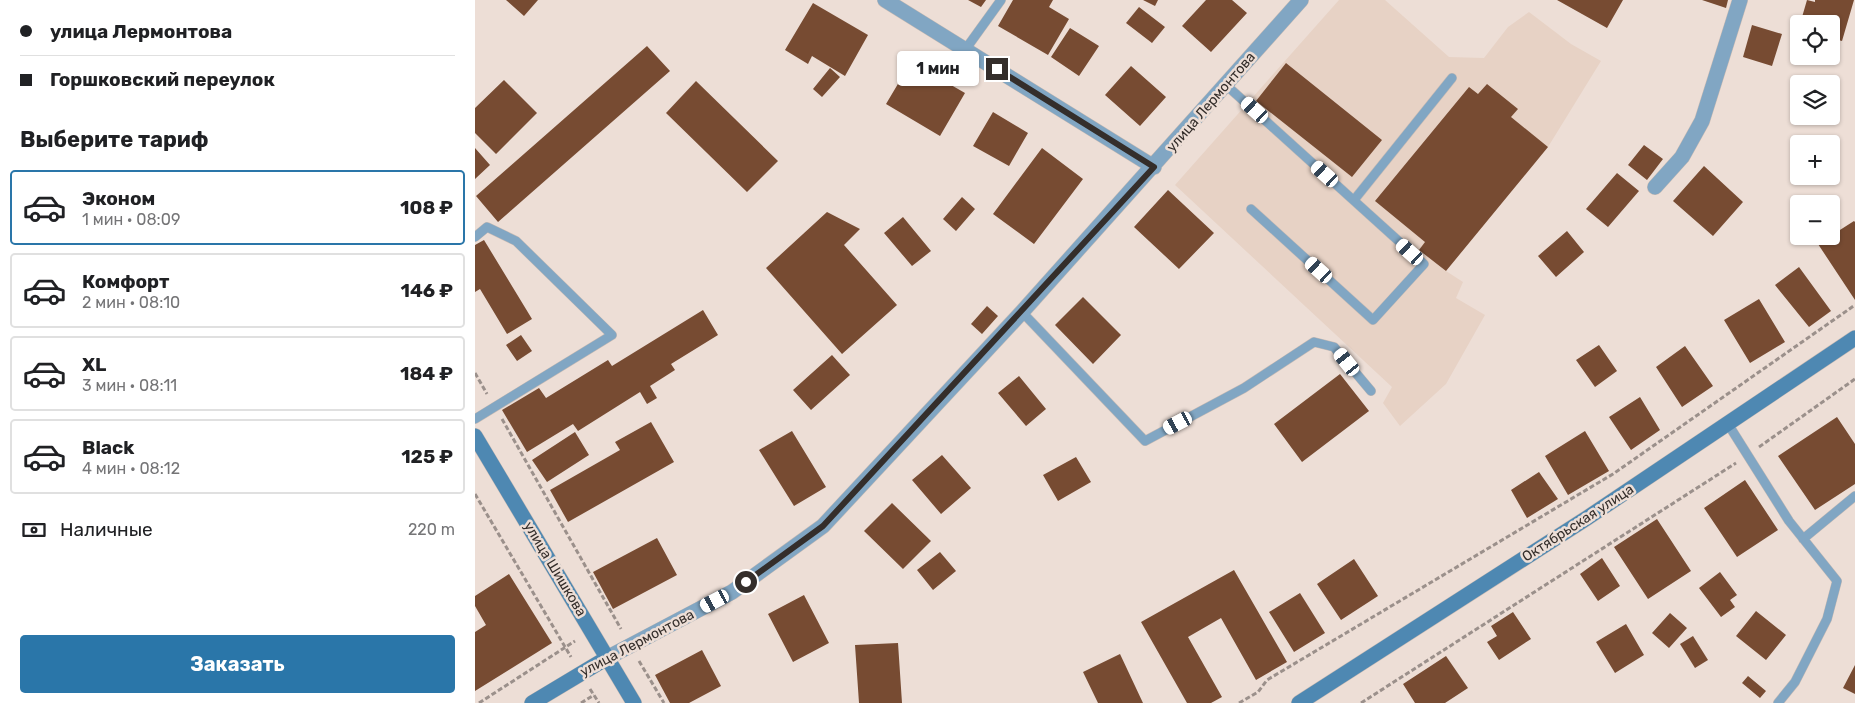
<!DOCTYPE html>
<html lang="ru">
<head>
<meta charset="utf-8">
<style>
	body { margin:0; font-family:Rubik,sans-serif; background:#f6f6f6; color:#202124; height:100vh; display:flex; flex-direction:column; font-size:19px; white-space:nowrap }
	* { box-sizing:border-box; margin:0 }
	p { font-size:16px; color:#757577 }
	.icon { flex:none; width:28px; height:28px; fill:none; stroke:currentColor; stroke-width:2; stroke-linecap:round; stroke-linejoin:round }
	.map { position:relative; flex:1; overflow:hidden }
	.sheet { display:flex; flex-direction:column; background:#fff; width:475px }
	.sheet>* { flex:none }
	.banner { display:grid; align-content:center; height:110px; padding:0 20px; background:#fff }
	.fabs { position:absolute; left:1315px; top:15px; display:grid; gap:10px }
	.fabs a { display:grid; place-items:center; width:50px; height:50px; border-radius:5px; background:#fff; box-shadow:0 1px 4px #0004; font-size:25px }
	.end { position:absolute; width:22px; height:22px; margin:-11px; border:6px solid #342e2b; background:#fff; box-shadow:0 0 0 2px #fff }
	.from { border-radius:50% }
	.bubble { position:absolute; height:35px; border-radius:5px; background:#fff; box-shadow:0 1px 4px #0004; font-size:16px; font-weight:700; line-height:35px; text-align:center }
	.car { position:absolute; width:15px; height:30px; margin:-15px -8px; border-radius:6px; box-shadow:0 0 4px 1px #0007; background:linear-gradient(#fff 24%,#345 0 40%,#fff 0 76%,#345 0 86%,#fff 0) }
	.banner b { display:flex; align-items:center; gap:18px; height:48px; font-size:19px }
	.banner b+b { border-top:1px solid #e0e0e0 }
	.banner i { width:12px; height:12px; background:#202124 }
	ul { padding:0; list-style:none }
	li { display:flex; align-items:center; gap:15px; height:75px; margin:0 10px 8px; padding:0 10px; border:2px solid #e0e0e0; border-radius:5px }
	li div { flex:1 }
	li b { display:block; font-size:19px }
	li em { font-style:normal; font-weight:700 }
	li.selected { border-color:#2a76a9 }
	li>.icon { width:45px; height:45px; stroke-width:1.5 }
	h2 { padding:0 20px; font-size:22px; line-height:60px }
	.pay { display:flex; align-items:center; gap:12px; height:55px; padding:0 20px; font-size:19px }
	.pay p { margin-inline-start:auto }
	.action { display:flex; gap:10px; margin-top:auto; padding:10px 20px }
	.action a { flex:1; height:58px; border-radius:5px; background:#2a76a9; color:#fff; font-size:20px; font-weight:700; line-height:58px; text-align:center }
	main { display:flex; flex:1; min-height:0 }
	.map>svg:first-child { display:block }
</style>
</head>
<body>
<main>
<section class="sheet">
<div class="banner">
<b><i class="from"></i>улица Лермонтова</b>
<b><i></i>Горшковский переулок</b>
</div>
<h2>Выберите тариф</h2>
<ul>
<li class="selected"><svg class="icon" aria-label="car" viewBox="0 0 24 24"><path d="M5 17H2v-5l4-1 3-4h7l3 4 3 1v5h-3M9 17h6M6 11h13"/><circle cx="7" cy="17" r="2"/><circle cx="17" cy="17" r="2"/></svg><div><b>Эконом</b><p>1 мин · 08:09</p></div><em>108 ₽</em></li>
<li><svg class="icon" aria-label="car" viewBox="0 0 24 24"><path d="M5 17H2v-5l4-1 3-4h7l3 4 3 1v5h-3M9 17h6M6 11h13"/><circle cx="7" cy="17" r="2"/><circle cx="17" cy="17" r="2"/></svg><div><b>Комфорт</b><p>2 мин · 08:10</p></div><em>146 ₽</em></li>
<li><svg class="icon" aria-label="car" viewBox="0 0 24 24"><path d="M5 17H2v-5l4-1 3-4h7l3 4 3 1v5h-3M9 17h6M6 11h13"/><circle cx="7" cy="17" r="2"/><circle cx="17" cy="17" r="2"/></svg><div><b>XL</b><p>3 мин · 08:11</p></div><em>184 ₽</em></li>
<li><svg class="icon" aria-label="car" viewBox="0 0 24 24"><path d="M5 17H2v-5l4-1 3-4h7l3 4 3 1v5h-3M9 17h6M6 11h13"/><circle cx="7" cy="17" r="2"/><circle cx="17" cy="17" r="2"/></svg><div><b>Black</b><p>4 мин · 08:12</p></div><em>125 ₽</em></li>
</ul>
<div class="pay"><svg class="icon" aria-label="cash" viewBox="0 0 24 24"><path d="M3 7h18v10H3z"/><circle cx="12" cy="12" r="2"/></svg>Наличные<p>220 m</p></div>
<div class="action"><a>Заказать</a></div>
</section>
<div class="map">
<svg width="1380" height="703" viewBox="0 0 1380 703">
	<rect width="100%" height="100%" fill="#edded6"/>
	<path fill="#e7d2c5" d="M864 0H910L974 57 1009 58 1033 27 1054 12 1096 44 1126 61 1073 147 971 271 988 282 981 298 1010 315 971 384 925 426 908 403 917 387 700 185Z"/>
	<path fill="#774b32" d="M31 0H63L49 16Z
		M493 0H511L506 7Z
		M538 0H578L574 7 594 19 573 55 523 26Z
		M668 0H683L680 6Z
		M731 0H757L772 13 736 52 707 26Z
		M1082 0H1148L1132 28Z
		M1227 0H1253L1251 8Z
		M1332 0 1340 2V0H1379L1367 41 1356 38V24H1325Z
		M338 3 393 35 370 76 337 56 333 64 310 50Z
		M664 7 690 27 677 43 651 23Z
		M1277 25 1307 34 1297 66 1268 57Z
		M595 28 624 46 604 76 576 57Z
		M172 46 195 71 23 222 1 196Z
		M436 62 490 93 465 136 411 104Z
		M811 63 907 140 877 177 781 101Z
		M656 66 691 97 665 126 630 95Z
		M355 68 365 77 347 97 338 89Z
		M29 80 62 113 21 154 0 133V108Z
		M221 81 303 161 272 192 191 113Z
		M1012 84 1043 109 1036 117 1073 147 971 271 944 250 950 242 900 201 994 87 1003 94Z
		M518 112 553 133 534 166 498 146Z
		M1169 145 1188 159 1172 180 1153 165Z
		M0 148 15 165 0 179Z
		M567 148 608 179 559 244 518 214Z
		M1229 166 1268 202 1238 236 1198 201Z
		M1142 173 1164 191 1133 227 1111 209Z
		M693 190 739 233 704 269 659 227Z
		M487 197 500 209 481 231 468 219Z
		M352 212 385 229 369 245 422 305 367 354 291 268Z
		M428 217 456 251 437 266 409 233Z
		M1379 221 1380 222V300L1343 244Z
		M1092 231 1109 252 1081 277 1063 256Z
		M9 240 57 319 32 334 5 289 0 292V245Z
		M1324 267 1356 311 1334 327 1300 285Z
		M608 297 646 335 618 364 580 325Z
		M1284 299 1310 342 1275 363 1249 320Z
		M512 306 523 316 507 334 496 324Z
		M228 310 243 335 196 364 200 370 175 386 182 398 172 404 165 392 103 431 98 424 52 452 27 410 64 388 71 398 133 360 137 366Z
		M46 335 57 351 42 361 31 345Z
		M1124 345 1142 371 1120 387 1101 360Z
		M1210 346 1238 386 1207 407 1181 367Z
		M357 355 375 375 336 410 318 390Z
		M865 374 894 411 827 462 799 424Z
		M544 376 571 409 551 426 523 393Z
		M1165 397 1185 430 1156 450 1134 417Z
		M1362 417 1380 444V484L1340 510 1303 456Z
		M176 422 199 462 93 522 75 490 145 450 140 442Z
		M317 431 351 487 319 506 284 450Z
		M1110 431 1134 471 1093 495 1070 456Z
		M100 432 114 455 72 482 57 460Z
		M467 455 496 488 466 514 437 480Z
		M601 457 616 482 583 501 568 475Z
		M1064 472 1083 499 1052 518 1036 490Z
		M1270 480 1303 530 1262 557 1229 508Z
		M417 503 456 541 428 569 389 531Z
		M1182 519 1216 571 1173 599 1139 547Z
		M182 538 202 575 138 609 118 572Z
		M465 552 481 571 458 590 442 570Z
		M1127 558 1145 586 1123 601 1105 574Z
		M879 559 903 596 866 620 842 584Z
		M759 570 812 662 781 680 746 618 713 637 747 697 736 703H712L666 622Z
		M1245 572 1262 595 1255 600 1260 607 1246 617 1224 588Z
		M34 574 77 643 0 691V632L11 625 0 606V596Z
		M825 593 850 633 819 652 794 612Z
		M329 595 354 643 318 662 293 614Z
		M1281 611 1311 635 1291 660 1261 636Z
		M1038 612 1056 639 1024 660 1012 642 1022 636 1016 626Z
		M1195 613 1212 628 1194 648 1177 633Z
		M1151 624 1169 655 1140 673 1121 642Z
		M1218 636 1233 660 1220 668 1205 644Z
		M423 643 427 703H384L380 645Z
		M227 650 246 686 214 703H195L180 675Z
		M645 654 668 703H623L608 672Z
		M971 656 993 688 970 703H940L928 684Z
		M1380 665V694L1368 688Z
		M1273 676 1291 691 1285 698 1267 683Z"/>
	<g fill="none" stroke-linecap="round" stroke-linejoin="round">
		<defs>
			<path id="lane" d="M490 50 526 0
				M751 85 949 264 898 320 776 209
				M879 200 977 78
				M0 237 12 227 41 241 137 335 0 419
				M547 312 670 441 769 388 839 342 859 347 896 391
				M1253 424 1314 521 1362 581 1352 619 1320 682 1303 703
				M1328 539 1380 496"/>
			<path id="street" d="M410 0 679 167
				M1180 187 1207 157 1227 121 1265 0
				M132 658 257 592 348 526 547 312 826 0"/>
			<path id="secondary" d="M0 436 159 703
				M57 703 132 658
				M824 703 1112 518 1380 338"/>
		</defs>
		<use href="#lane" stroke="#c8bbb4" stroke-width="10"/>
		<use href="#street" stroke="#c8bbb4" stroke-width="16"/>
		<use href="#secondary" stroke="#c8bbb4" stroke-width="16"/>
		<path stroke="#9b908b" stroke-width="3" stroke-dasharray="5 2.5" stroke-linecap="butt" d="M0 373 12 394
			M27 419 146 629
			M1284 447 1380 379
			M0 494 96 657
			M164 661 189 703
			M115 689 124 703
			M4 703 100 641
			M106 703 119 695
			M764 703 783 692 792 680 1138 474 1380 305
			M886 703 1261 463"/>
		<use href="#lane" stroke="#81a6c3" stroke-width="9"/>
		<use href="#street" stroke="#81a6c3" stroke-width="15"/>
		<use href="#secondary" stroke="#4e88b2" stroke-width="15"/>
	</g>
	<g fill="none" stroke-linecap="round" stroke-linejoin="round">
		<path stroke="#342e2b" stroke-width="6" d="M271 582 348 526 679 167 522 69"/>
	</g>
	<g text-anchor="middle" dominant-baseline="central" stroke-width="5" stroke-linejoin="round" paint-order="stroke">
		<g font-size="14" fill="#342e2b" stroke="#edded6">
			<text transform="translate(736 102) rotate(-49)">улица Лермонтова</text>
			<text transform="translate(1103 523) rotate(-33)">Октябрьская улица</text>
			<text transform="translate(80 569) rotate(59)">улица Шишкова</text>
			<text transform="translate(162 643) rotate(-28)">улица Лермонтова</text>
		</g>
	</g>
</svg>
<div class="fabs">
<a><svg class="icon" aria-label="locate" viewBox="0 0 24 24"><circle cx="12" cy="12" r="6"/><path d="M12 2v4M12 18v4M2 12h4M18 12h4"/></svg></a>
<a><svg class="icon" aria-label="layers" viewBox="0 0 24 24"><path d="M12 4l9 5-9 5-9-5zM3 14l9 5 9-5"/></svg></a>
<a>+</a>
<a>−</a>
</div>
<i class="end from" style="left:271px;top:582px"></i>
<i class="end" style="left:522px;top:69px"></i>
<div class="bubble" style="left:422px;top:51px;width:82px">1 мин</div>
<i class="car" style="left:780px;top:110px;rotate:312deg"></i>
<i class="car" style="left:850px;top:174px;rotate:312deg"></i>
<i class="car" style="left:935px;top:252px;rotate:312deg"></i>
<i class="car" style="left:844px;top:270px;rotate:312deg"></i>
<i class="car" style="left:872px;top:362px;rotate:321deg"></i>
<i class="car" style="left:703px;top:423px;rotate:242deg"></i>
<i class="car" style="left:240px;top:601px;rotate:242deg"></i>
</div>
</main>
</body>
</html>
